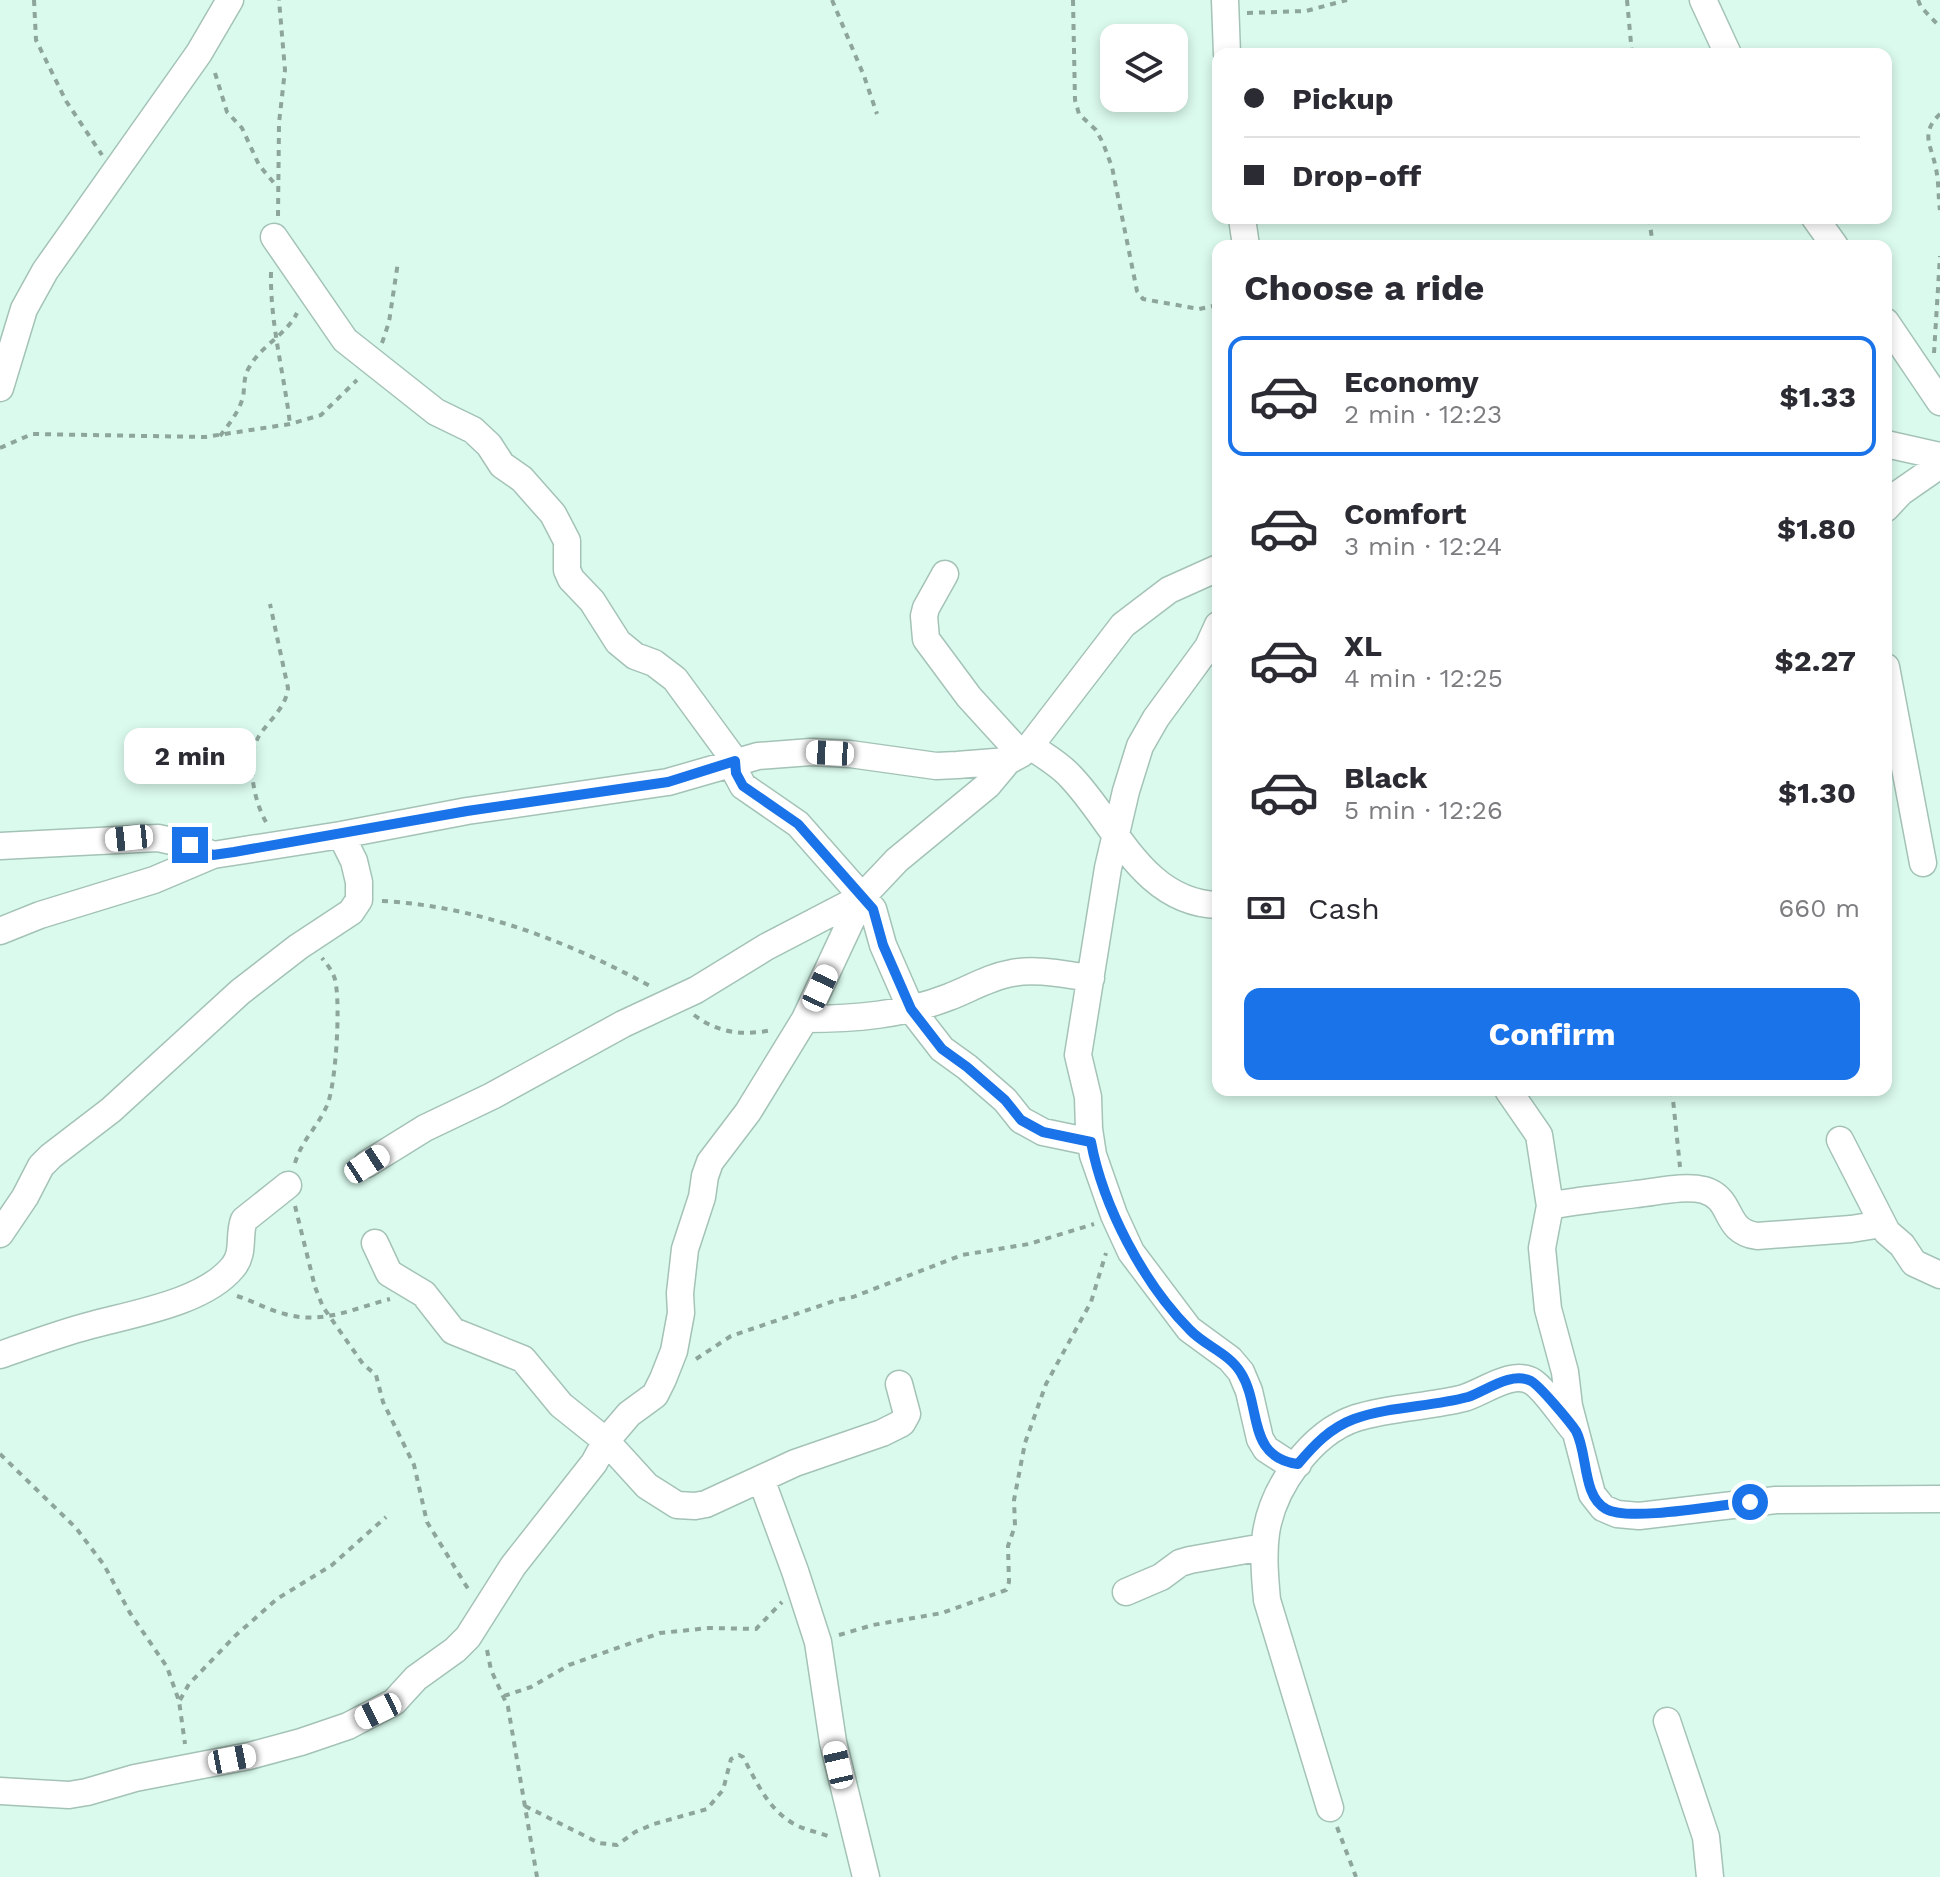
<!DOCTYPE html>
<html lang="en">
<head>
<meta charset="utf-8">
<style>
	body { margin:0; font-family:"Work Sans",sans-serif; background:#f7f7f7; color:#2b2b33; height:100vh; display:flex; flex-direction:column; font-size:30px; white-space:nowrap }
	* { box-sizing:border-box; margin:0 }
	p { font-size:26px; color:#7c7c81 }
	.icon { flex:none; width:44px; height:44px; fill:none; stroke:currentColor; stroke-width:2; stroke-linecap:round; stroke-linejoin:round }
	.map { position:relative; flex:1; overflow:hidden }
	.side { position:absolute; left:1212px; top:240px; width:680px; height:856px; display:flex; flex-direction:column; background:#fff; border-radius:16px; box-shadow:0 4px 12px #0003 }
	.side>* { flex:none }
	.top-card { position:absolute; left:1212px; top:48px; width:680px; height:176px; border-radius:16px; box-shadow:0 4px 12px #0003; display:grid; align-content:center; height:176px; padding:0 32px; background:#fff }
	.controls { position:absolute; left:1100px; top:24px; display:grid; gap:16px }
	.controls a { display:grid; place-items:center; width:88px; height:88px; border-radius:16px; background:#fff; box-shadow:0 4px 12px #0003; font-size:40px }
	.end { position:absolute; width:36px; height:36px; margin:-18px; border:10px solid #1a73e8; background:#fff; box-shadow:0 0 0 4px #fff }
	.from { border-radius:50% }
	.bubble { position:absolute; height:56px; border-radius:16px; background:#fff; box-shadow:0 4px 12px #0003; font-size:26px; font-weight:700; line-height:56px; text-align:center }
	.car { position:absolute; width:24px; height:48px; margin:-24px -12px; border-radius:10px; box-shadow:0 0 6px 2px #0007; background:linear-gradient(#fff 24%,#345 0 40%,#fff 0 76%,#345 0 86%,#fff 0) }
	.top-card b { display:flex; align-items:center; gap:28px; height:76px; font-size:30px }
	.top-card b+b { border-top:2px solid #e1e1e2 }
	.top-card i { width:20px; height:20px; background:#2b2b33 }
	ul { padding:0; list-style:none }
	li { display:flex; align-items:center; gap:24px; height:120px; margin:0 16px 12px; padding:0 16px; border:4px solid transparent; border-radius:16px }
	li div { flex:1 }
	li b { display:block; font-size:30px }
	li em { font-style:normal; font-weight:700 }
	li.current { border-color:#1a73e8 }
	li>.icon { width:72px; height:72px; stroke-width:1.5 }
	h2 { padding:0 32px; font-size:36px; line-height:96px }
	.pay { display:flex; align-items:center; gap:20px; height:88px; padding:0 32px; font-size:30px }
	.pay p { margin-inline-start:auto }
	.action { display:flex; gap:16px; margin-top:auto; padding:16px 32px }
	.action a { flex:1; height:92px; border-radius:16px; background:#1a73e8; color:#fff; font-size:32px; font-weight:700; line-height:92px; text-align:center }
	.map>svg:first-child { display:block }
</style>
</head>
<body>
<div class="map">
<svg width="1940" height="1877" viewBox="0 0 1940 1877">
	<rect width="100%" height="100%" fill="#dafaed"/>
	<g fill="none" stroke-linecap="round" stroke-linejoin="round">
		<defs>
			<path id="minor" d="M1225 0 1227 54
				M1703 0 1728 54
				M1242 218 1246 246
				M1815 218 1835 246
				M274 237 345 340 436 412 473 430 489 445 502 465 522 479 553 514 567 541V570L571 579 592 601 618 642 635 656 654 663 675 679 735 761 736 773 743 786 798 824 873 909 883 945 911 1009 942 1049 967 1067 1005 1100 1021 1120 1043 1132 1091 1142
				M1886 322 1940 402
				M0 388 24 309 45 271 199 53 230 0
				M1886 444 1940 456
				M1886 508 1901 492 1940 465
				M945 574 926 608 924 616 926 639 969 697 1021 754
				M1218 625 1208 647 1156 718 1140 746 1126 791 1108 868 1078 1055 1088 1097 1089 1129 1093 1155 1114 1215 1131 1252 1189 1329 1230 1359 1241 1372 1249 1391 1260 1439 1266 1449 1286 1462 1298 1464
				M1886 667 1923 863
				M1030 746C1043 755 1059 764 1070 776 1115 822 1142 903 1218 905
				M0 846 158 838 190 845 213 855
				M0 931 40 915 154 880 213 855 341 835 467 811 668 782 758 756 811 752 850 754 936 766 957 765 1008 761 1021 754 1030 746 1123 625 1169 590 1218 568
				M805 1019C854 1019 903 1015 949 997 970 989 989 977 1012 973 1037 968 1066 975 1091 978
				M1508 1090 1539 1135 1550 1206
				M1840 1140 1887 1232 1902 1245 1914 1263 1940 1275
				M367 1164 425 1128 492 1096 623 1024 696 990 766 947 862 897
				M1882 1224 1851 1229 1757 1236C1722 1231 1735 1199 1704 1190 1684 1185 1657 1192 1636 1194 1607 1198 1578 1200 1550 1206L1542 1248 1548 1309 1565 1372 1569 1406 1592 1494 1603 1508 1617 1514 1639 1516 1776 1500 1940 1499
				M0 1234 25 1197 41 1166 51 1156 111 1110 240 992 298 947 351 912 359 900V882L354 861 341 835
				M375 1243 389 1273 424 1294 453 1331 523 1359 561 1405 606 1441 647 1486 677 1505 695 1506 706 1504 795 1463 882 1433 902 1423 907 1414 899 1384
				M0 1355C29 1345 58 1334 88 1326 131 1314 204 1303 233 1267 245 1253 238 1235 244 1220L288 1185
				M761 1479 795 1571 818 1642 833 1742 866 1877
				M1126 1592 1161 1577 1180 1563 1190 1560 1252 1549 1264 1553
				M1667 1721 1706 1837 1710 1877
				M0 1791 69 1795 87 1792 135 1778 249 1756 301 1742 348 1726 394 1702 416 1678 455 1650 468 1637 513 1566 594 1463 606 1441 629 1414 655 1395 663 1379 674 1351 681 1313 680 1293 685 1249 702 1197 705 1176 710 1162 748 1112 805 1019 862 897 897 860 988 785 1008 761
				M1330 1808 1267 1600C1265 1578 1263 1555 1266 1533 1273 1487 1311 1433 1356 1418 1391 1407 1429 1407 1464 1398 1484 1392 1513 1369 1533 1382 1546 1391 1562 1416 1573 1429"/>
		</defs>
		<use href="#minor" stroke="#a4c3b6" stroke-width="29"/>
		<path stroke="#8da59b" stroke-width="4" stroke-dasharray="6 6" stroke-linecap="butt" d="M34 0 36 40 66 101 102 155
			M832 0 864 76 877 114
			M1073 0 1075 100 1079 114 1096 130 1103 143 1112 167 1137 291 1143 299 1199 309 1213 306
			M1627 0 1632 54
			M1918 0 1921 7 1940 27
			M1247 13 1306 11 1347 0
			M215 73 227 112 242 128 259 165 279 189
			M1940 114C1919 134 1932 146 1936 169 1939 182 1938 196 1940 210
			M278 216 279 123 285 70 279 0
			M1649 218 1653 246
			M271 272C270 324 284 373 290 424
			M382 343 389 322 398 262
			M1934 353 1940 256
			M220 436C229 424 239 412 243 397 245 386 243 376 250 366 262 345 286 335 297 313
			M0 448 32 434 205 437 290 424 321 415 357 380
			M266 822C254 802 245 758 259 736 269 720 286 708 288 688L270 604
			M382 901C477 906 567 941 650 986
			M694 1015C718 1033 742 1036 772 1030
			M1672 1090 1680 1167
			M295 1163C302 1139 319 1126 328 1103 336 1080 340 1010 336 985 335 974 329 967 322 958
			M295 1206 315 1287 323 1307 363 1364 376 1375 383 1402 414 1465 427 1522 470 1592
			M237 1296C253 1301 268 1310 285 1314 322 1325 355 1308 390 1299
			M696 1359 731 1336 837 1300 853 1297 962 1255 1029 1244 1094 1224
			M0 1454 76 1528 104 1565 130 1613 167 1667 179 1701 185 1744
			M839 1635 873 1625 942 1613 1006 1590 1009 1582 1008 1546 1015 1526 1014 1500 1025 1443 1046 1384 1091 1302 1106 1253
			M487 1650 491 1670 508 1707 537 1877
			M504 1696 531 1687 569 1665 660 1633 709 1628 756 1629 782 1602
			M180 1700 189 1684 235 1636 277 1599 332 1565 386 1517
			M525 1806 599 1843 617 1845 635 1832 654 1824 707 1809 723 1790 731 1759 739 1755 743 1757C757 1783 769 1811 796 1825 807 1831 820 1832 832 1838
			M1337 1827 1356 1877"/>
		<use href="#minor" stroke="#fff" stroke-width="26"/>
	</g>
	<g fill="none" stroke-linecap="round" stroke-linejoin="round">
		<path stroke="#1a73e8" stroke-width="10" d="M190 845 213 855 234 852 467 811 668 782 735 761 736 773 743 786 798 824 873 909 883 945 911 1009 942 1049 967 1067 1005 1100 1021 1120 1043 1132 1091 1142C1103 1206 1143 1283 1190 1330 1205 1346 1229 1353 1241 1373 1262 1407 1246 1457 1298 1464 1314 1445 1330 1428 1354 1419 1390 1406 1431 1407 1468 1397 1486 1391 1511 1371 1531 1381 1540 1386 1570 1422 1576 1431 1588 1453 1582 1496 1606 1509 1628 1522 1719 1505 1750 1502"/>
	</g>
</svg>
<div class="controls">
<a><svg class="icon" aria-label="layers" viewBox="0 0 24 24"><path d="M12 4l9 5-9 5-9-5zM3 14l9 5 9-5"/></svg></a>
</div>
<i class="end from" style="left:1750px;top:1502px"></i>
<i class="end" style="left:190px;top:845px"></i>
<div class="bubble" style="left:124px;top:728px;width:132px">2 min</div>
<i class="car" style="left:830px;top:753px;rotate:273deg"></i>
<i class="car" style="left:129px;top:838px;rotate:264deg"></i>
<i class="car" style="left:820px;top:988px;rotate:25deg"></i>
<i class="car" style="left:367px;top:1164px;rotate:57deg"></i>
<i class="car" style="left:378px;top:1711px;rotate:244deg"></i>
<i class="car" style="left:232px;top:1759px;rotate:79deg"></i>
<i class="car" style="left:838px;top:1765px;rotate:347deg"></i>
<div class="top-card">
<b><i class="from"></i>Pickup</b>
<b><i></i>Drop-off</b>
</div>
<section class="side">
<h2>Choose a ride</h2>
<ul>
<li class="current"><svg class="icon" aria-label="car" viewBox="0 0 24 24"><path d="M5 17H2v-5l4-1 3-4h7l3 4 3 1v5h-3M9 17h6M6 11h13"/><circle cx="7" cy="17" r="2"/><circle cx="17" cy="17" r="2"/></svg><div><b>Economy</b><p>2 min · 12:23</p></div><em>$1.33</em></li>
<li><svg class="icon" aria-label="car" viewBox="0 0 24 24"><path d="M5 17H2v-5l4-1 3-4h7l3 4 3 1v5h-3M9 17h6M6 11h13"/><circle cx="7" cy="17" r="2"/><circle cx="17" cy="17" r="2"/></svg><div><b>Comfort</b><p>3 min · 12:24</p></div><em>$1.80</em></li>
<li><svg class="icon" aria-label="car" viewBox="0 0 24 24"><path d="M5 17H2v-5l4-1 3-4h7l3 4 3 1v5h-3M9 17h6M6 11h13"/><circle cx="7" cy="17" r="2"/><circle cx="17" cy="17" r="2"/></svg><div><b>XL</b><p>4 min · 12:25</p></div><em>$2.27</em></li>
<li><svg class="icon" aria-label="car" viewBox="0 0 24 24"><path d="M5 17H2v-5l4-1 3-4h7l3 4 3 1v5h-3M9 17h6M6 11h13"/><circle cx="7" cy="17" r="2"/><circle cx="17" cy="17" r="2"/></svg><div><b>Black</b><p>5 min · 12:26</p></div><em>$1.30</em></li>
</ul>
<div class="pay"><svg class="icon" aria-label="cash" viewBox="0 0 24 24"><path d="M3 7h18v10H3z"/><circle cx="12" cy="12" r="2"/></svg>Cash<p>660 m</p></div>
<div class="action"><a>Confirm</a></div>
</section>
</div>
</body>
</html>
